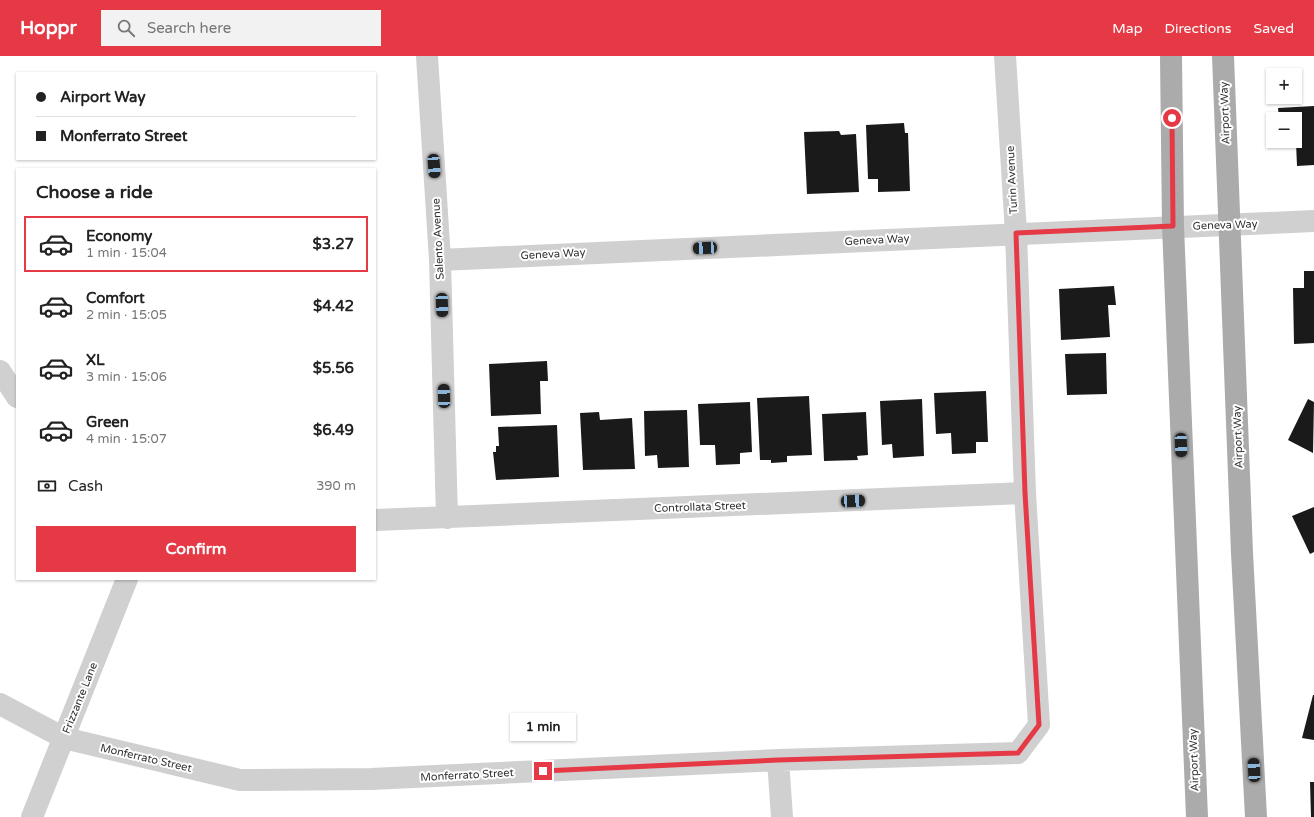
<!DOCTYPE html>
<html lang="en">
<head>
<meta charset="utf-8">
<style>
	body { margin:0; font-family:"Varela Round",sans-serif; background:#f2f2f2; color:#222; height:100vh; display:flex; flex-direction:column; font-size:15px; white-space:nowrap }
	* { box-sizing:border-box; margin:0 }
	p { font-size:13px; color:#767676 }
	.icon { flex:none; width:22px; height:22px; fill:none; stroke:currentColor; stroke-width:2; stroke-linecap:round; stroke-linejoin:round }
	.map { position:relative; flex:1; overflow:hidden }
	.sheet { position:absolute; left:16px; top:112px; width:360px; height:412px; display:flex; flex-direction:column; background:#fff; border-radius:0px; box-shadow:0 1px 3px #0004 }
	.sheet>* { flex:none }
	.banner { position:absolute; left:16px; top:16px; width:360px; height:88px; border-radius:0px; box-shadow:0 1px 3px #0004; display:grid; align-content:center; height:88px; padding:0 20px; background:#fff }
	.controls { position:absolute; left:1266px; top:12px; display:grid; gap:8px }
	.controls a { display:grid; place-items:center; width:36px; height:36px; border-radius:0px; background:#fff; box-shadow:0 1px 3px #0004; font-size:20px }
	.end { position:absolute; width:18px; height:18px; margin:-9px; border:5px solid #e63946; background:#fff; box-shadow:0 0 0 2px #fff }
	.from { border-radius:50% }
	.bubble { position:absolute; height:28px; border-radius:0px; background:#fff; box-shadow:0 1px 3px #0004; font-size:13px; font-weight:800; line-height:28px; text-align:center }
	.car { position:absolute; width:12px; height:24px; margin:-12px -6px; border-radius:5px; box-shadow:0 0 3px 1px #0007; background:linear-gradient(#222 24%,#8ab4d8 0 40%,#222 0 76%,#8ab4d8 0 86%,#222 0) }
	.banner b { display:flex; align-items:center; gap:14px; height:38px; font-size:15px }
	.banner b+b { border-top:1px solid #e0e0e0 }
	.banner i { width:10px; height:10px; background:#222 }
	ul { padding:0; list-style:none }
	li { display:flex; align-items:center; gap:12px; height:56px; margin:0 8px 6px; padding:0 12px; border:2px solid transparent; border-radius:0px }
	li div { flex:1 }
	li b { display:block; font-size:15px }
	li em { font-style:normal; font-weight:800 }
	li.current { border-color:#e63946 }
	li>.icon { width:36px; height:36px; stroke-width:1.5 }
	h2 { padding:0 20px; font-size:18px; line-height:48px }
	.pay { display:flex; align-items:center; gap:10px; height:44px; padding:0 20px; font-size:15px }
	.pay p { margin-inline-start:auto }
	.action { display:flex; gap:8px; margin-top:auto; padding:8px 20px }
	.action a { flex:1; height:46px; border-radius:0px; background:#e63946; color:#fff; font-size:16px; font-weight:800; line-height:46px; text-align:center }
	header { display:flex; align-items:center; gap:24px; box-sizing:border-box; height:56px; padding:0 20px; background:#e63946; color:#fff }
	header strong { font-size:19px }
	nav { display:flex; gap:22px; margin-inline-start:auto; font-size:14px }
	.search { width:280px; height:36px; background:#f2f2f2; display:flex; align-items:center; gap:10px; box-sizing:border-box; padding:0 14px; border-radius:0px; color:#767676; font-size:15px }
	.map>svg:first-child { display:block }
</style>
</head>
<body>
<header>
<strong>Hoppr</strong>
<div class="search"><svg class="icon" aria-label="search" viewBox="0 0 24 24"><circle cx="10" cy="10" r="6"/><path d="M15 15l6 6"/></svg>Search here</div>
<nav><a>Map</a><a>Directions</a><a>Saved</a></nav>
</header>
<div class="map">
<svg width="1314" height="761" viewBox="0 0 1314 761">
	<rect width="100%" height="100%" fill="#fff"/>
	<path fill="#1a1a1a" d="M1314 50V109L1297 110 1295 63H1279L1278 52Z
		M904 67 905 77H908L910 135 878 136V123H868L866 69Z
		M839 75 841 79 856 78 859 136 807 138 804 76Z
		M1304 215H1314V287L1294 288 1293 232H1304Z
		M1114 230 1116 249H1108L1110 281 1061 284 1059 233Z
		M1106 297 1107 338 1067 339 1065 298Z
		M547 305 548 325H540L541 358 491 360 489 308Z
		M986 335 988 386H976V397L952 398 951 377 936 378 934 337Z
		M809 340 812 399 787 400V406L771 407V404H760L757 342Z
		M922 343 924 400 893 402 892 388 882 389 880 345Z
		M1308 343 1314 346 1313 397 1288 384Z
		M750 346 752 396 740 397V408L716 409 715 389H700L698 348Z
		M687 354 689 411 658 412 657 399 645 400 644 355Z
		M599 356 600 364 632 362 635 413 583 414 580 357Z
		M866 356 868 399 857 400 858 404 824 405 822 358Z
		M557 369 559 421 496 424 493 396H496V390H499L498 371Z
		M1314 451V496L1310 498 1292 460Z
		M1313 639H1314V684L1302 682Z
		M1310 726H1314V761H1311Z"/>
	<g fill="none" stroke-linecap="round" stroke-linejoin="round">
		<path stroke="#d0d0d0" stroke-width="22" d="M427 0 440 204 447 462
			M440 204 1314 165
			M0 315 17 341
			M375 464 1025 437
			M0 648 64 682 240 724 371 723 778 704 1018 697 1039 669 1025 437 1016 177 1005 0
			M778 704 782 761
			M32 761 127 523"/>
		<path stroke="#ababab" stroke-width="22" d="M1171 0 1173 170 1197 761
			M1223 0 1242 497 1256 761"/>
	</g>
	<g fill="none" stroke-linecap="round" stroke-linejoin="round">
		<path stroke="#e63946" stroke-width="5" d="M543 715 778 704 1018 697 1039 669 1025 437 1016 177 1173 170 1172 62"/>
	</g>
	<g text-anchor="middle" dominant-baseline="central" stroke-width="4" stroke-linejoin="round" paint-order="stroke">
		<g font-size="11" fill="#333" stroke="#fff">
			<text transform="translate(1225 57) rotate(-92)">Airport Way</text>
			<text transform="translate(1012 124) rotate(-93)">Turin Avenue</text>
			<text transform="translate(1225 169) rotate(-2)">Geneva Way</text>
			<text transform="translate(438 183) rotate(-93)">Salento Avenue</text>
			<text transform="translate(877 184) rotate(-3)">Geneva Way</text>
			<text transform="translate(553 198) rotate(-3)">Geneva Way</text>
			<text transform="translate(1238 381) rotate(-92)">Airport Way</text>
			<text transform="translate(700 451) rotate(-2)">Controllata Street</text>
			<text transform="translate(80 642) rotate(-68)">Frizzante Lane</text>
			<text transform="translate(146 702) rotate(13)">Monferrato Street</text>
			<text transform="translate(1194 704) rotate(-92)">Airport Way</text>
			<text transform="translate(467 719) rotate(-3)">Monferrato Street</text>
		</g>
	</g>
</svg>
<div class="controls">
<a>+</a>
<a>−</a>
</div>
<i class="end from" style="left:1172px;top:62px"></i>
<i class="end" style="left:543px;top:715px"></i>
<div class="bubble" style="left:510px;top:657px;width:66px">1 min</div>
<i class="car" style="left:434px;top:110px;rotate:176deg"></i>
<i class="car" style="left:705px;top:192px;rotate:267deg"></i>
<i class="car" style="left:442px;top:249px;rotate:178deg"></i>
<i class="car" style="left:444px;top:340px;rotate:358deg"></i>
<i class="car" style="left:1181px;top:389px;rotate:178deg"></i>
<i class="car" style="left:853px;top:445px;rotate:87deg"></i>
<i class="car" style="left:1254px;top:714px;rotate:357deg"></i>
<div class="banner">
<b><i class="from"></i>Airport Way</b>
<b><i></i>Monferrato Street</b>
</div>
<section class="sheet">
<h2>Choose a ride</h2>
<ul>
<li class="current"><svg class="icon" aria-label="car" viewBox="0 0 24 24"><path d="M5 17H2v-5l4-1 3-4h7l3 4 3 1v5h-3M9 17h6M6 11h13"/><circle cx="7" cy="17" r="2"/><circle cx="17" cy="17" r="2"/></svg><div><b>Economy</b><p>1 min · 15:04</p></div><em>$3.27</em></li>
<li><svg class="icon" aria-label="car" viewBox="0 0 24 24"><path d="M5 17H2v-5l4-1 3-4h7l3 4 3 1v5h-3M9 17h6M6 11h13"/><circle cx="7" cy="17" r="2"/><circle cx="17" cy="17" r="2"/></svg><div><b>Comfort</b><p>2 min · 15:05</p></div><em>$4.42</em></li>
<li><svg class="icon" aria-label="car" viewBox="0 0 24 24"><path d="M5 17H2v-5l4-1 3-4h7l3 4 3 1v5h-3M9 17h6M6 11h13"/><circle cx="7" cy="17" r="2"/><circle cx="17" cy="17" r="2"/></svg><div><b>XL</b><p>3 min · 15:06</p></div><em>$5.56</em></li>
<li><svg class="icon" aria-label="car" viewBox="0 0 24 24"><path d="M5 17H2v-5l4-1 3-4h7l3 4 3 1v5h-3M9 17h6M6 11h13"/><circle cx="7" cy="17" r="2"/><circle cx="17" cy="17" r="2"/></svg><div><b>Green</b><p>4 min · 15:07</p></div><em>$6.49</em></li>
</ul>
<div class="pay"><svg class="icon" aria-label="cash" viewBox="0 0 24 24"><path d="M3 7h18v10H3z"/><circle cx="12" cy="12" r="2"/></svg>Cash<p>390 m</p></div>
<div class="action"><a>Confirm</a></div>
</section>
</div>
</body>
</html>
